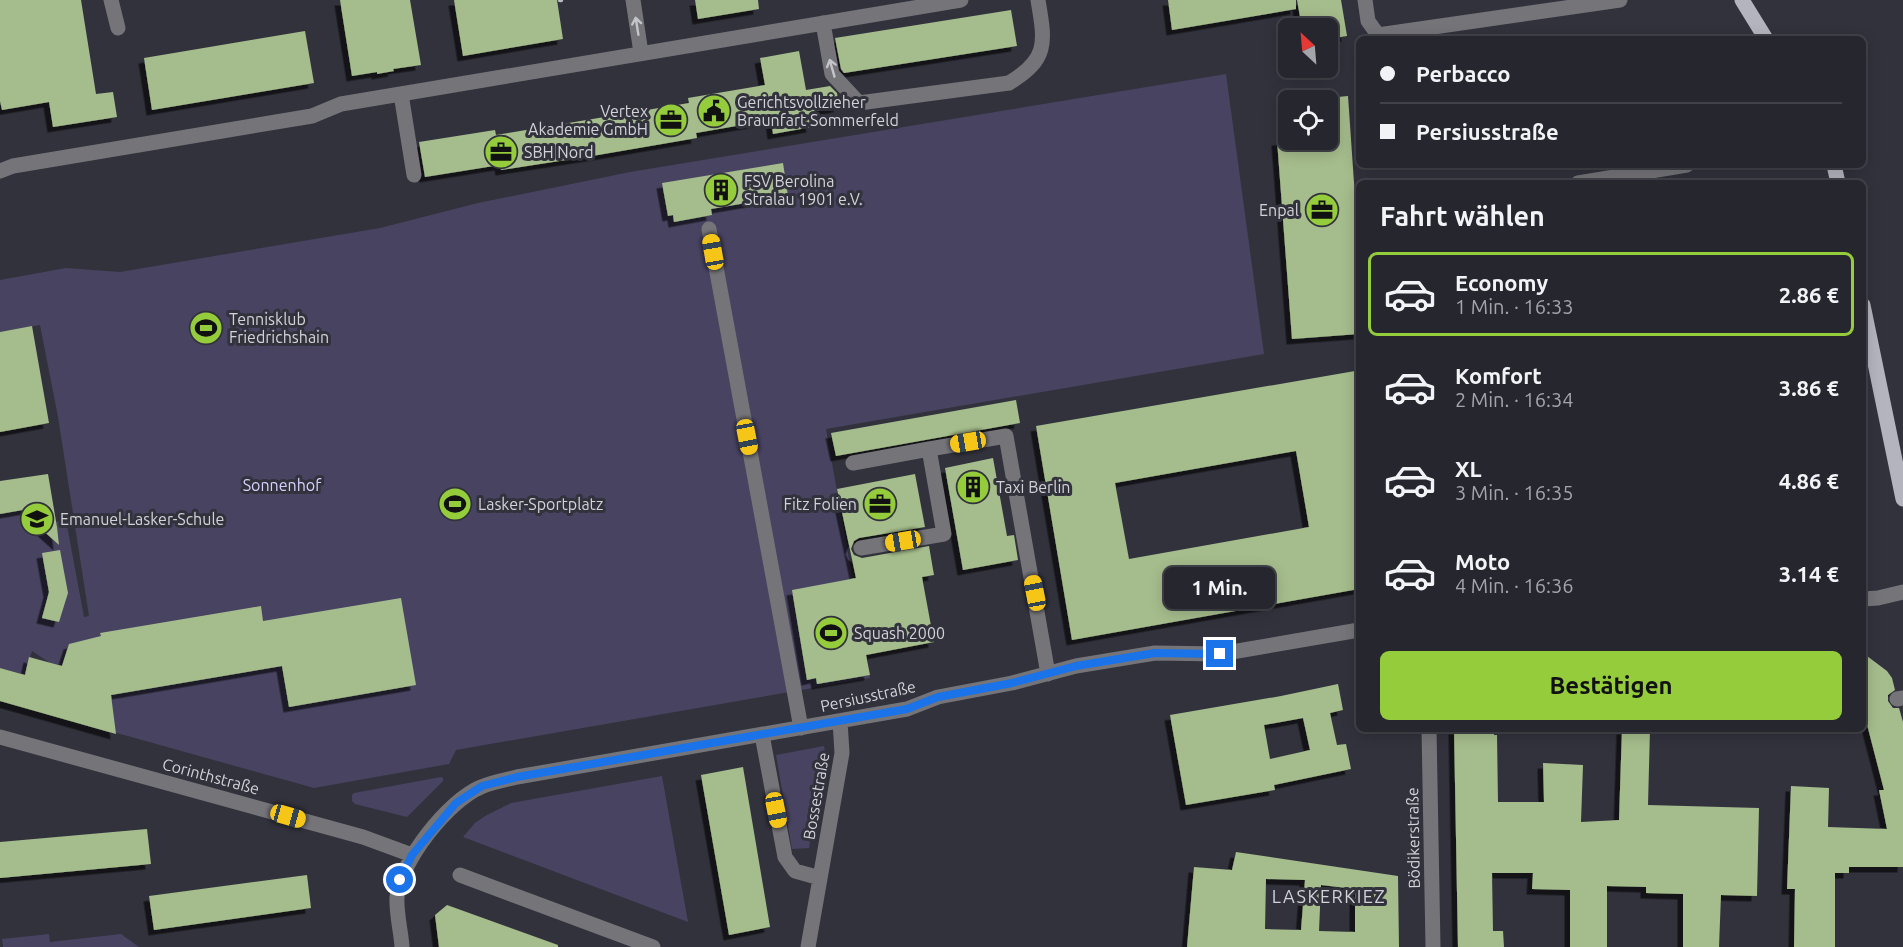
<!DOCTYPE html>
<html lang="de">
<head>
<meta charset="utf-8">
<style>
	body { margin:0; font-family:Ubuntu,sans-serif; background:#2e2e36; color:#f1f3f6; height:100vh; display:flex; flex-direction:column; font-size:22px; white-space:nowrap }
	* { box-sizing:border-box; margin:0 }
	p { font-size:20px; color:#a4a5aa }
	.icon { flex:none; width:33px; height:33px; fill:none; stroke:currentColor; stroke-width:2; stroke-linecap:round; stroke-linejoin:round }
	.map { position:relative; flex:1; overflow:hidden }
	.sheet { position:absolute; left:1356px; top:180px; width:510px; height:552px; display:flex; flex-direction:column; background:#26262e; border-radius:9px; box-shadow:0 3px 15px #0003,0 0 0 2px #42434a }
	.sheet>* { flex:none }
	.banner { position:absolute; left:1356px; top:36px; width:510px; height:132px; border-radius:9px; box-shadow:0 3px 15px #0003,0 0 0 2px #42434a; display:grid; align-content:center; height:132px; padding:0 24px; background:#26262e }
	.needle { width:39px; rotate:334deg }
	.buttons { position:absolute; left:1278px; top:18px; display:grid; gap:12px }
	.buttons a { display:grid; place-items:center; width:60px; height:60px; border-radius:9px; background:#26262e; box-shadow:0 3px 15px #0003,0 0 0 2px #42434a; font-size:30px }
	.end { position:absolute; width:27px; height:27px; margin:-14px; border:8px solid #1a73e8; background:#fff; box-shadow:0 0 0 3px #fff }
	.from { border-radius:50% }
	.bubble { position:absolute; height:42px; border-radius:9px; background:#26262e; box-shadow:0 3px 15px #0003,0 0 0 2px #42434a; font-size:20px; font-weight:600; line-height:42px; text-align:center }
	.car { position:absolute; width:18px; height:36px; margin:-18px -9px; border-radius:8px; box-shadow:0 0 4px 2px #0007; background:linear-gradient(#f5c518 24%,#345 0 40%,#f5c518 0 76%,#345 0 86%,#f5c518 0) }
	.banner b { display:flex; align-items:center; gap:21px; height:57px; font-size:22px }
	.banner b+b { border-top:2px solid #42434a }
	.banner i { width:15px; height:15px; background:#f1f3f6 }
	ul { padding:0; list-style:none }
	li { display:flex; align-items:center; gap:18px; height:84px; margin:0 12px 9px; padding:0 12px; border:3px solid transparent; border-radius:9px }
	li div { flex:1 }
	li b { display:block; font-size:22px }
	li em { font-style:normal; font-weight:600 }
	li.current { border-color:#94cc3c }
	li>.icon { width:54px; height:54px; stroke-width:1.5 }
	h2 { padding:0 24px; font-size:27px; line-height:72px }
	.cta { display:flex; gap:12px; margin-top:auto; padding:12px 24px }
	.cta a { flex:1; height:69px; border-radius:9px; background:#94cc3c; color:#111; font-size:24px; font-weight:600; line-height:69px; text-align:center }
	.map>svg:first-child { display:block }
</style>
</head>
<body>
<div class="map">
<svg width="1903" height="947" viewBox="0 0 1903 947">
	<defs>
		<filter id="shadow"><feDropShadow dx="-5.5" dy="5.5" stdDeviation="0" flood-color="#0009"/></filter>
	</defs>
	<rect width="100%" height="100%" fill="#32323d"/>
	<path fill="#474361" d="M1226 74 1264 354 826 429 870 678 456 750 449 764 314 788 38 711 50 663 32 651 25 675 0 668V514L34 508 37 525 57 527 56 522 66 520 84 617 89 616 58 417 40 325 0 332V280L66 268 120 272 380 228 478 203 630 172Z
		M824 746 825 753 809 848 792 849 776 755Z
		M662 776 688 922 463 837 475 823 485 816 511 803Z
		M441 777 443 778V781L407 817 355 804 352 801V795L354 793Z
		M49 934 50 942 121 934 139 947H3L2 939Z"/>
	<path fill="#a5bc8c" fill-rule="evenodd" filter="url(#shadow)" d="M0 0H81L96 94 113 92 117 117 53 127 49 102 2 110 0 101Z
		M340 0H410L421 65 393 69 394 71 377 74V72L352 76Z
		M454 0H557L563 39 463 56Z
		M695 0H758L759 9 698 19Z
		M1168 0H1296V9L1172 30Z
		M1297 0H1341L1347 36 1328 39V28H1302Z
		M1011 10 1017 46 844 73 841 69 835 38Z
		M305 31 314 83 152 110 144 58Z
		M799 51 806 90 830 86 837 93 839 107 810 112 812 127 773 134 771 120 696 133 697 138 598 155 501 170 500 165 425 177 419 142 495 130 496 135 689 103 688 98 765 85 760 58Z
		M1348 96 1359 255V334L1292 339 1277 140H1328V98Z
		M783 163 788 196 711 209 712 215 674 222 673 215 668 216 662 183Z
		M32 326 49 423 0 432V332Z
		M1355 371 1359 393V589L1072 640 1036 426ZM1296 451 1309 527 1129 559 1115 483Z
		M1016 400 1020 423 836 456 831 433Z
		M993 458 1007 536 1014 535 1018 560 963 570 945 468Z
		M48 474 57 527 59 545 37 525 34 508 0 514V481Z
		M915 474 925 527 859 538 854 541 851 549 854 555 862 558 929 546 934 575 922 577 934 642 866 655 870 675 817 684 816 678 807 680 792 590 856 578 837 489Z
		M60 550 68 593 59 622 42 618 49 592 42 553Z
		M401 598 416 685 289 707 282 666 111 695 116 734 0 701V668L25 675 29 657 62 666 69 644 101 636 100 633 261 606 263 621Z
		M1863 653 1887 671 1892 678 1895 690 1888 695V701L1893 708H1899L1903 722V867H1849V873H1835V947H1794L1795 889H1787L1791 786 1829 788 1828 827 1887 829 1879 790H1884L1863 709Z
		M1338 684 1343 710 1330 713 1337 745 1346 744 1351 769 1274 785 1275 790 1186 805 1170 715 1281 696ZM1303 718 1310 750 1270 759 1264 725Z
		M1454 729H1494V735H1497L1498 802H1544L1543 763 1583 765 1581 822 1619 820 1622 729H1650L1648 805 1759 808 1757 896 1721 895 1719 947H1683V894L1646 893V887L1607 886V947H1570V890L1532 889 1533 873H1492L1493 931H1503L1504 947H1458Z
		M743 767 770 927 729 935 701 775Z
		M147 829 151 864 0 878V842Z
		M1236 852 1398 876 1399 947H1187L1194 867 1232 870ZM1266 879 1305 880 1301 930 1265 929ZM1321 885 1355 889V932L1319 931Z
		M307 875 311 908 154 930 149 896Z
		M447 905 558 945V947H439L435 915Z"/>
	<g fill="none" stroke-linecap="round" stroke-linejoin="round">
		<path stroke="#747479" stroke-width="15" d="M111 0 118 28
			M633 0 641 53
			M1365 0 1368 21 1378 35 1620 0
			M823 23 832 74 859 103 1009 83C1049 59 1045 42 1038 0
			M401 94 414 175
			M0 171 13 166 312 116 341 104 961 0
			M1578 183 1687 165
			M709 229 801 728
			M853 463 929 449
			M861 548 944 534 929 449 1006 436 1048 674
			M1863 599 1878 598 1903 592
			M1897 699 1903 698
			M1429 729 1433 947
			M762 735 785 857 795 871 820 878
			M0 737 363 837 412 855
			M460 875 653 947
			M402 947C401 931 396 913 397 897 400 861 449 800 481 787 492 782 505 780 517 777L907 709 938 697 1012 683 1076 666 1155 653 1220 654 1359 630
			M808 947 842 753 840 721"/>
		<path stroke="#b4b4bf" stroke-width="15" d="M1742 0 1766 39
			M1834 165 1838 183
			M1863 305 1903 499"/>
		<path stroke="#bbbbc2" stroke-width="4.5" d="M560 0H561"/>
	</g>
	<defs><path id="oneway-shaft" d="M-6 0H5M1.5-3L5.5 0L1.5 3" fill="none" stroke-width="1.6" stroke-linecap="round" stroke-linejoin="round" transform="scale(1.5)"/></defs>
	<g stroke="#c4c4cb">
		<use href="#oneway-shaft" transform="translate(637 26) rotate(-99)"/>
		<use href="#oneway-shaft" transform="translate(832 68) rotate(-106)"/>
	</g>
	<g fill="none" stroke-linecap="round" stroke-linejoin="round">
		<path stroke="#1a73e8" stroke-width="8" d="M400 880 412 855 456 803 482 786 517 777 907 709 938 697 1012 683 1076 666 1155 653 1220 654"/>
	</g>
	<defs>
		<symbol id="civic-disc" viewBox="-11 -11 22 22"><circle r="9.5" fill="#94cc3c" stroke="#32323d"/><path d="M-.6-6.5H3V-4.5H.6V-3L4-1V1h2V6H-6V1h2V-1L-.6-3ZM-1.2 2.5V6h2.4V2.5Z" fill="#111"/></symbol>
		<symbol id="office-disc" viewBox="-11 -11 22 22"><circle r="9.5" fill="#94cc3c" stroke="#32323d"/><path d="M-6-3h4V-5.5h4V-3h4V5H-6ZM-1-4.5V-3h2v-1.5ZM-6 0V1H6V0Z" fill="#111"/></symbol>
		<symbol id="building-disc" viewBox="-11 -11 22 22"><circle r="9.5" fill="#94cc3c" stroke="#32323d"/><path d="M-4-6H4V6H1V3H-1V6H-4ZM-2.5-4.3h1.7v1.8h-1.7ZM.8-4.3h1.7v1.8H.8ZM-2.5-1h1.7V.8h-1.7ZM.8-1h1.7V.8H.8Z" fill="#111"/></symbol>
		<symbol id="stadium-disc" viewBox="-11 -11 22 22"><circle r="9.5" fill="#94cc3c" stroke="#32323d"/><path d="M0-5a6.5 5 0 1 0 0 10a6.5 5 0 1 0 0-10ZM-3.5-1.8h7v3.6h-7Z" fill="#111"/></symbol>
		<symbol id="school-disc" viewBox="-11 -11 22 22"><circle r="9.5" fill="#94cc3c" stroke="#32323d"/><path d="M0-5L7-2L0 1L-7-2ZM-4 1L0 2.5L4 1V4Q0 6-4 4Z" fill="#111"/></symbol>
	</defs>
	<g fill-rule="evenodd">
		<use href="#civic-disc" x="695" y="92" width="38" height="38"/>
		<use href="#office-disc" x="652" y="101" width="38" height="38"/>
		<use href="#office-disc" x="482" y="133" width="38" height="38"/>
		<use href="#building-disc" x="702" y="171" width="38" height="38"/>
		<use href="#office-disc" x="1303" y="191" width="38" height="38"/>
		<use href="#stadium-disc" x="187" y="309" width="38" height="38"/>
		<use href="#building-disc" x="954" y="468" width="38" height="38"/>
		<use href="#stadium-disc" x="436" y="485" width="38" height="38"/>
		<use href="#office-disc" x="861" y="485" width="38" height="38"/>
		<use href="#school-disc" x="18" y="500" width="38" height="38"/>
		<use href="#stadium-disc" x="812" y="614" width="38" height="38"/>
	</g>
	<g text-anchor="middle" dominant-baseline="central" stroke-width="6" stroke-linejoin="round" paint-order="stroke">
		<g font-size="16" fill="#d2d2d9" stroke="#32323d" text-anchor="start">
			<text x="737" y="102">Gerichtsvollzieher<tspan x="737" dy="18">Braunfart Sommerfeld</tspan></text>
			<text x="648" y="111" text-anchor="end">Vertex<tspan x="648" dy="18">Akademie GmbH</tspan></text>
			<text x="524" y="152">SBH Nord</text>
			<text x="744" y="181">FSV Berolina<tspan x="744" dy="18">Stralau 1901 e.V.</tspan></text>
			<text x="1299" y="210" text-anchor="end">Enpal</text>
			<text x="229" y="319">Tennisklub<tspan x="229" dy="18">Friedrichshain</tspan></text>
			<text x="996" y="487">Taxi Berlin</text>
			<text x="478" y="504">Lasker-Sportplatz</text>
			<text x="857" y="504" text-anchor="end">Fitz Folien</text>
			<text x="60" y="519">Emanuel-Lasker-Schule</text>
			<text x="854" y="633">Squash 2000</text>
		</g>
		<g font-size="16" fill="#d5d2fd" stroke="#32323d">
			<text x="282" y="485">Sonnenhof</text>
		</g>
		<g font-size="16" fill="#d2d2d9" stroke="#32323d">
			<text transform="translate(868 696) rotate(-12)">Persiusstraße</text>
			<text transform="translate(211 776) rotate(15)">Corinthstraße</text>
			<text transform="translate(816 796) rotate(-80)">Bossestraße</text>
			<text transform="translate(1413 838) rotate(-91)">Bödikerstraße</text>
		</g>
		<g font-size="18" letter-spacing="1.5" fill="#d2d2d9" stroke="#32323d">
			<text x="1329" y="896">LASKERKIEZ</text>
		</g>
	</g>
</svg>
<div class="buttons">
<a><svg class="needle" viewBox="-14 -14 28 28"><path d="M0-13l5 13h-10z" fill="#e53935"/><path d="M0 13l5-13h-10z" fill="#a4a5aa"/></svg></a>
<a><svg class="icon" aria-label="locate" viewBox="0 0 24 24"><circle cx="12" cy="12" r="6"/><path d="M12 2v4M12 18v4M2 12h4M18 12h4"/></svg></a>
</div>
<i class="end from" style="left:400px;top:880px"></i>
<i class="end" style="left:1220px;top:654px"></i>
<div class="bubble" style="left:1164px;top:567px;width:111px">1 Min.</div>
<i class="car" style="left:713px;top:252px;rotate:350deg"></i>
<i class="car" style="left:747px;top:437px;rotate:169deg"></i>
<i class="car" style="left:968px;top:442px;rotate:260deg"></i>
<i class="car" style="left:903px;top:541px;rotate:260deg"></i>
<i class="car" style="left:1035px;top:593px;rotate:349deg"></i>
<i class="car" style="left:776px;top:810px;rotate:169deg"></i>
<i class="car" style="left:288px;top:816px;rotate:106deg"></i>
<div class="banner">
<b><i class="from"></i>Perbacco</b>
<b><i></i>Persiusstraße</b>
</div>
<section class="sheet">
<h2>Fahrt wählen</h2>
<ul>
<li class="current"><svg class="icon" aria-label="car" viewBox="0 0 24 24"><path d="M5 17H2v-5l4-1 3-4h7l3 4 3 1v5h-3M9 17h6M6 11h13"/><circle cx="7" cy="17" r="2"/><circle cx="17" cy="17" r="2"/></svg><div><b>Economy</b><p>1 Min. · 16:33</p></div><em>2.86 €</em></li>
<li><svg class="icon" aria-label="car" viewBox="0 0 24 24"><path d="M5 17H2v-5l4-1 3-4h7l3 4 3 1v5h-3M9 17h6M6 11h13"/><circle cx="7" cy="17" r="2"/><circle cx="17" cy="17" r="2"/></svg><div><b>Komfort</b><p>2 Min. · 16:34</p></div><em>3.86 €</em></li>
<li><svg class="icon" aria-label="car" viewBox="0 0 24 24"><path d="M5 17H2v-5l4-1 3-4h7l3 4 3 1v5h-3M9 17h6M6 11h13"/><circle cx="7" cy="17" r="2"/><circle cx="17" cy="17" r="2"/></svg><div><b>XL</b><p>3 Min. · 16:35</p></div><em>4.86 €</em></li>
<li><svg class="icon" aria-label="car" viewBox="0 0 24 24"><path d="M5 17H2v-5l4-1 3-4h7l3 4 3 1v5h-3M9 17h6M6 11h13"/><circle cx="7" cy="17" r="2"/><circle cx="17" cy="17" r="2"/></svg><div><b>Moto</b><p>4 Min. · 16:36</p></div><em>3.14 €</em></li>
</ul>
<div class="cta"><a>Bestätigen</a></div>
</section>
</div>
</body>
</html>
